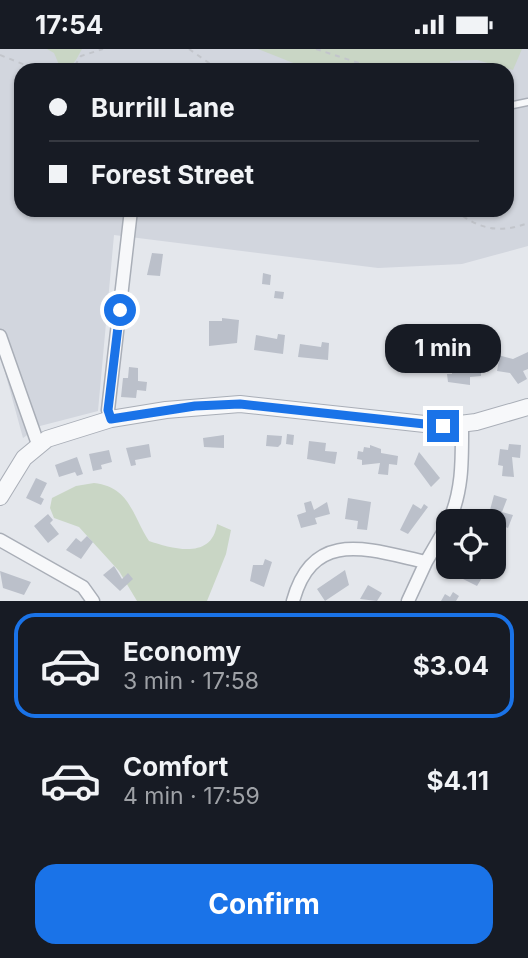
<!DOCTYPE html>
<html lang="en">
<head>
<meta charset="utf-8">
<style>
	body { margin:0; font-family:Inter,sans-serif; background:#20242c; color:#f1f3f6; height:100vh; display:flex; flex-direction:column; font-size:26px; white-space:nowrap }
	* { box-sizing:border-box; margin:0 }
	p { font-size:23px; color:#9ea1a6 }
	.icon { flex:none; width:38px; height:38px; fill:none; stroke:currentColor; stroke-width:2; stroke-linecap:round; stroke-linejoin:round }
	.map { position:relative; height:552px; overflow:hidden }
	.sheet { display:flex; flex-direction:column; background:#171b24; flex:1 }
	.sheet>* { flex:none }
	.hud { position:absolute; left:14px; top:14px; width:500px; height:154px; border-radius:21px; box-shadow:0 2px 5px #0004; display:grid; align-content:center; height:154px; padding:0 35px; background:#171b24 }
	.controls { position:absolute; left:436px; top:460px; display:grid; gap:14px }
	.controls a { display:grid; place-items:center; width:70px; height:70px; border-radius:14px; background:#171b24; box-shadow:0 2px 5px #0004; font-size:35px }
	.end { position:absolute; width:32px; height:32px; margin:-16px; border:9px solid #1a73e8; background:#fff; box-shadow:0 0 0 4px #fff }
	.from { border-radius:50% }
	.bubble { position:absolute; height:49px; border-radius:21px; background:#171b24; box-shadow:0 2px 5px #0004; font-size:23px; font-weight:700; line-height:49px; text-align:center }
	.hud b { display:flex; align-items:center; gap:24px; height:66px; font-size:26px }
	.hud b+b { border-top:2px solid #363941 }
	.hud i { width:18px; height:18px; background:#f1f3f6 }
	ul { padding:12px 0 0; list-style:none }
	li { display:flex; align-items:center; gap:21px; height:105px; margin:0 14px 10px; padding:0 21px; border:4px solid transparent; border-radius:21px }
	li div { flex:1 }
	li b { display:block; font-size:26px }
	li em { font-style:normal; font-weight:700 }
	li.on { border-color:#1a73e8 }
	li>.icon { width:63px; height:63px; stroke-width:1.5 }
	.primary-button { display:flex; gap:14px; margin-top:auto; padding:14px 35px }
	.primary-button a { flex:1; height:80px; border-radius:21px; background:#1a73e8; color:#fff; font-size:28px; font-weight:700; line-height:80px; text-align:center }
	.status { display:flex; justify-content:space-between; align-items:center; height:49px; padding:0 35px; background:#171b24; direction:ltr }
	.status svg { height:19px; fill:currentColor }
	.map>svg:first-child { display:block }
</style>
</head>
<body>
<div class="status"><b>17:54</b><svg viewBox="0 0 49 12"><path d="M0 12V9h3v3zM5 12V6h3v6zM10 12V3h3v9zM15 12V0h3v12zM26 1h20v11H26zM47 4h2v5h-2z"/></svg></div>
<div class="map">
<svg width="528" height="552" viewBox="0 0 528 552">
	<rect width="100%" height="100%" fill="#e4e7ec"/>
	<path fill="#d2d6de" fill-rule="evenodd" d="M0 0H528V197L462 215 378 219 114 186 98 362 40 377 23 389 0 305ZM21 21H508V161H21Z"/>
	<path fill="#c9d6c5" d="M47 0H82C75 12 75 18 60 18L54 4Z
		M258 0H522L513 21 477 11 450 12V21H311Z
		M94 434C130 438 132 466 149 492 173 500 212 511 217 475L231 481 226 505 207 552H137L119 522 79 478 54 469 50 459 52 449 76 437Z"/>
	<path fill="#bbc0ca" d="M152 204 163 205 160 227 147 226Z
		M263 224 271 226 270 236 262 235Z
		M275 242 284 243 283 250 274 249Z
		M222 269 239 271 237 294 209 297V272H222Z
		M278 285 285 286 283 305 254 301 256 286 277 290Z
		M322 293 329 294 328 311 298 308 300 295 321 298Z
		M492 298 499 299 498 306 513 310 528 303V320L523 322 527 330 518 335 510 324 497 322 499 311 491 310Z
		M481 316V327L470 328V336L448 333 447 325H452V320Z
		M129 318 138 319V332L147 333 146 342 137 341 136 349 121 348 123 329H128Z
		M287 385 294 386 293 396 286 395Z
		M224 386V399L204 398 203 389Z
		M267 386 282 387 281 395 278 398 266 397Z
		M309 392 326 394 325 402 337 403 335 415 307 410Z
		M149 395 151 408 135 411 136 416 131 417 126 399Z
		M509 395 521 396 520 409 512 408 514 428 502 427 503 417 498 416 500 400 508 401Z
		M370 396 381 400V404L398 407 397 416 389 415 388 426 378 425 380 414 362 416V411L357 410 358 402 363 403 364 398 370 399Z
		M109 401 112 413 101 416 102 420 93 422 89 405Z
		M419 403 440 429 431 438 414 415Z
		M77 408 83 425 77 427 75 423 59 428 55 416Z
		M36 429 47 434 40 448 44 450 41 456 26 449Z
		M494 446 507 450 502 463 513 466 508 479 496 474 494 479V472H487Z
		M348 449 371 453 367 481 357 480 358 472 345 470Z
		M311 452 314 461 327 453 330 465 315 469 317 475 301 479 297 466 306 463 304 454Z
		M413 455 421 460 424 455 428 458 408 485 400 481Z
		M48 465 53 471 50 474 59 485 48 494 34 477Z
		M87 487 93 493 81 510 66 501 76 489 81 493Z
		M265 510 272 513 264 538 250 532 253 516H263Z
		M114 517 122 530 128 524 133 530 120 542 103 526Z
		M460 518H475L473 522 483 527 477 537 459 528 463 520Z
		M345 521 349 536 325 552 317 540Z
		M0 522 31 533 24 546 3 539Z
		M368 536 382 544 377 552 360 550Z
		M453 543 459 547 456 552H441L445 545 450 548Z"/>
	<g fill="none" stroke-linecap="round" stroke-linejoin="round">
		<defs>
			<path id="service" d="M508 57 528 53"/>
			<path id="minor" d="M0 287 38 395
				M111 370 108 361 131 161
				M449 472C463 441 462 410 462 376
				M0 491 83 538 93 552
				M426 513 448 475
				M293 552C313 478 370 501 426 513L408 552"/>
			<path id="tertiary" d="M0 448 24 409 47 390 111 370 166 361 240 355 443 377 476 373 528 358"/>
		</defs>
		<use href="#service" stroke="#a9aeb7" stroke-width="9"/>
		<use href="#minor" stroke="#a9aeb7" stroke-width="15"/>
		<use href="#tertiary" stroke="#a9aeb7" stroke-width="18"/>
		<path stroke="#c2c5cb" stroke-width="2" stroke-dasharray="5 5" stroke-linecap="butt" d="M189 0 219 21
			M316 0 380 21
			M0 6 38 21
			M56 21 74 18 81 7 103 0
			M350 21 353 13
			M455 161C478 180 499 185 528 174"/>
		<use href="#service" stroke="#f7f8fa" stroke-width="6"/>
		<use href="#minor" stroke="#f7f8fa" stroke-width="12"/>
		<use href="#tertiary" stroke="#f7f8fa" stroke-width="16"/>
	</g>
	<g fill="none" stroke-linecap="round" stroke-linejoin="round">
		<path stroke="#1a73e8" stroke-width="9" d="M120 261 108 361 111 370 195 357 240 355 443 377"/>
	</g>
</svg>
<div class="controls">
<a><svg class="icon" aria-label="locate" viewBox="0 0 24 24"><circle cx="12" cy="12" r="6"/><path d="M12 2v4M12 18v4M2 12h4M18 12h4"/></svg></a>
</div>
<i class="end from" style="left:120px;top:261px"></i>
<i class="end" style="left:443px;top:377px"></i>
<div class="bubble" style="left:385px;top:275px;width:116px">1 min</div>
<div class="hud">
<b><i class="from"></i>Burrill Lane</b>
<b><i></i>Forest Street</b>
</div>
</div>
<section class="sheet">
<ul>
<li class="on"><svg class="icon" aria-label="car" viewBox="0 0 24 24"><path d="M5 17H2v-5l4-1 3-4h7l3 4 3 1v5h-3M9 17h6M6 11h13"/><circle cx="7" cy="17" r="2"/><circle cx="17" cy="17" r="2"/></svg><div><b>Economy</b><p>3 min · 17:58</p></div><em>$3.04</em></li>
<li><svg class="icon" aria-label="car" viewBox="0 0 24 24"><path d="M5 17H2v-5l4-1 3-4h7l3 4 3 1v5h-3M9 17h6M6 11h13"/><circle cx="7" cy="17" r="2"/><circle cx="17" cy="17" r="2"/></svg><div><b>Comfort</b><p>4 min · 17:59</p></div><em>$4.11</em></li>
</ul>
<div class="primary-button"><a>Confirm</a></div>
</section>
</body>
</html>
